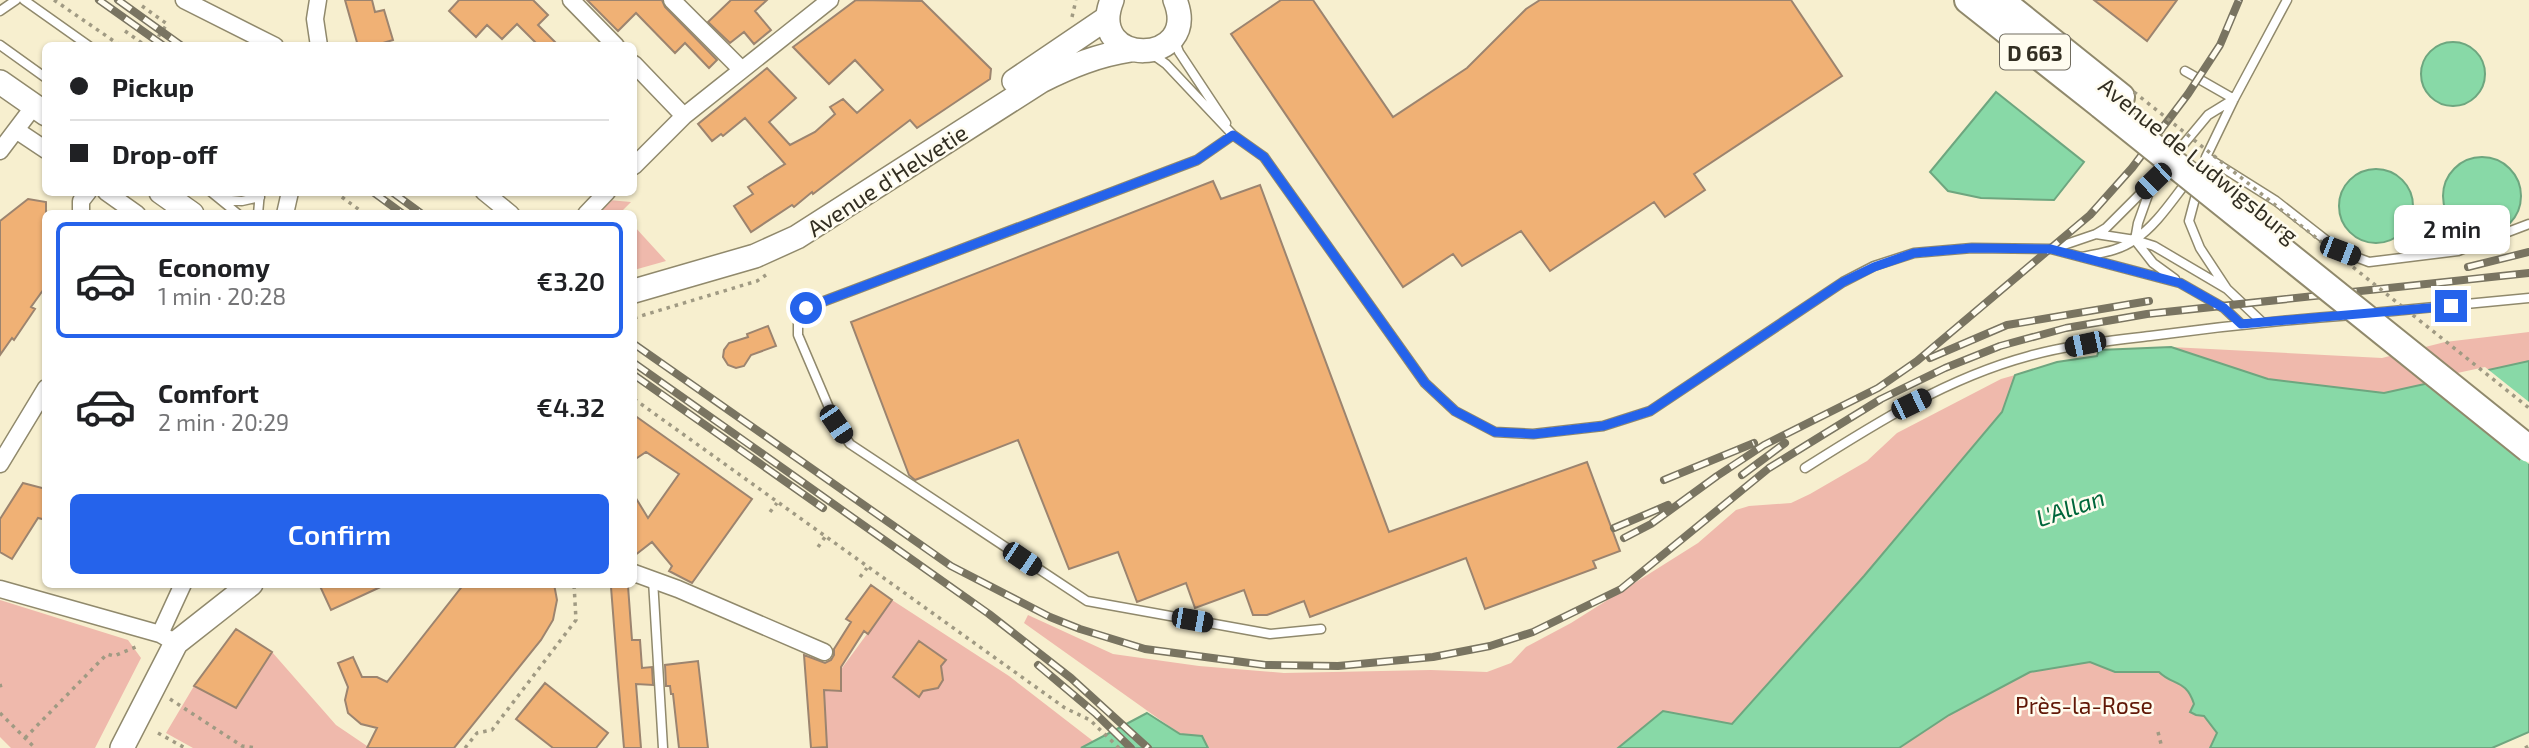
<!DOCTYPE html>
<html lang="en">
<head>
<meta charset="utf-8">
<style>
	body { margin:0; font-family:"Exo 2",sans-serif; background:#f2f2f2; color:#202124; height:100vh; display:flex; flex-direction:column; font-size:26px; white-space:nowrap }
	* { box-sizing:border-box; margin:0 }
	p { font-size:23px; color:#757577 }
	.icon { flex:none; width:38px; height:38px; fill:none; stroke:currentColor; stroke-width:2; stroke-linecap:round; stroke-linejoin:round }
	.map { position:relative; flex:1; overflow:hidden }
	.sheet { position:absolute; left:42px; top:210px; width:595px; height:378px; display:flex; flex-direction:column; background:#fff; border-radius:10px; box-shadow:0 2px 5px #0004 }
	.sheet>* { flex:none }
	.top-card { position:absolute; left:42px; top:42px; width:595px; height:154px; border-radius:10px; box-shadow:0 2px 5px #0004; display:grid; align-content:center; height:154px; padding:0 28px; background:#fff }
	.end { position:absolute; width:32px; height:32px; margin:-16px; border:9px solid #2563eb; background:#fff; box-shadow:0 0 0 4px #fff }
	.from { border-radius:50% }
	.bubble { position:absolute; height:49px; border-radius:10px; background:#fff; box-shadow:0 2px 5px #0004; font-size:23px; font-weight:600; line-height:49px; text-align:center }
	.car { position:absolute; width:21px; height:42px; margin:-21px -10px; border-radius:9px; box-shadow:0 0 5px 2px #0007; background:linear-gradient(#222 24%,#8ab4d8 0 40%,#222 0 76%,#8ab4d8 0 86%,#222 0) }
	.top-card b { display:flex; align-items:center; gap:24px; height:66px; font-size:26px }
	.top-card b+b { border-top:2px solid #e0e0e0 }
	.top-card i { width:18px; height:18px; background:#202124 }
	ul { padding:12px 0 0; list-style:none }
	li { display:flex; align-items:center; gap:21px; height:116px; margin:0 14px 10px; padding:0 14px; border:4px solid transparent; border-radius:10px }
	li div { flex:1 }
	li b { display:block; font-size:26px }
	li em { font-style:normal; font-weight:600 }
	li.selected { border-color:#2563eb }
	li>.icon { width:63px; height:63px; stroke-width:1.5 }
	.action { display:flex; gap:14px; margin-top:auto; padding:14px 28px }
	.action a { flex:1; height:80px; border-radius:10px; background:#2563eb; color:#fff; font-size:28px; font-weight:600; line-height:80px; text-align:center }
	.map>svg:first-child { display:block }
</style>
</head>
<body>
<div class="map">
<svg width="2529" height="748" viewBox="0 0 2529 748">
	<rect width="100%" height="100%" fill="#f7efcf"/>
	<path fill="#efb9ac" d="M609 200 631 202 621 212 622 213 598 214Z
		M634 226 666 261 634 270Z
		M2529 332V361L2384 393 2268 379 2171 347 2382 358 2445 342Z
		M2015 375 2002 411 1864 576 1732 724 1663 711 1618 748H1208L1202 736 1180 734 1024 623 1028 615 1113 654 1199 666 1284 673 1431 670 1487 672 1511 663 1526 647 1571 623 1698 543 1736 510 1749 506 1791 503 1810 494 1867 461 1897 433 2001 379Z
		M0 600 128 640 141 658 95 748H11L0 737Z
		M892 600 1009 676 1093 741 1081 748H827L824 690H841L842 668Z
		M272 652 336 725 370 748H193L166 733 194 686 237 708Z
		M2090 662 2115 672H2159C2173 686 2186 679 2194 704L2190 712 2196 715 2204 716 2217 733 2210 748H1899L1949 715 2030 672Z"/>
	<path fill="#88d9a7" stroke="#6ea67f" stroke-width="2" d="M2421 74a32 32 0 1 1 64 0a32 32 0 1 1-64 0Z
		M1996 92 2084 162 2054 200 1981 198 1948 191 1930 172Z
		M2443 196a39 39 0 1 1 78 0a39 39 0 1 1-78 0Z
		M2339 206a37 37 0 1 1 74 0a37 37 0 1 1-74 0Z
		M2171 347 2268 379 2384 393 2529 361V732L2492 748H2210L2217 733 2204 716 2196 715 2190 712 2194 704C2186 679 2173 686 2159 672H2115L2090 662 2030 672 1949 715 1899 748H1618L1663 711 1732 724 1864 576 2002 412 2015 375 2057 362 2097 356 2099 350Z
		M1147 713 1180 734 1202 736 1208 748H1081Z"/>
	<path fill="#f7efcf" d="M2485 367 2529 402V464L2425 380Z"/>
	<path fill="#f0b175" stroke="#9c846f" stroke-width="2" d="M345 0H372L375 12 384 10 393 40 373 46H358Z
		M459 0H533L548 15 538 25 559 46H539L517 24 502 39 487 25 476 37 449 11Z
		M587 0H662L665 7 717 60 709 68 685 43 675 53 636 13 618 31Z
		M731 0H767L755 11 771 30 754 44 744 32 730 43 708 22Z
		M856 0 922 1 991 69 990 79 917 128 910 120 813 194 812 192 794 207 792 205 751 232 734 206 753 194 748 187 785 164 745 118 723 136 721 134 712 141 698 124 767 68 796 98 769 122 790 145 815 132 835 114 830 107 843 99 857 113 883 90 855 60 829 84 793 47Z
		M1281 0H1313L1393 117 1467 68 1526 9 1540 0H1791L1842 76 1694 174 1705 190 1665 217 1654 202 1550 271 1521 231 1462 266 1453 254 1403 287 1231 34Z
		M2094 0H2177L2147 41Z
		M1213 181 1221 199 1260 185 1389 532 1587 462 1620 551 1593 561 1596 568 1485 609 1466 558 1310 617 1304 601 1267 615H1253L1244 590 1195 608 1186 583 1137 602 1118 552 1069 569 1018 440 915 480 909 475 851 322Z
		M28 199 46 202V286L31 307 35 309 14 340 12 338 0 355V221Z
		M768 326 776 346 751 355 744 366 736 368 728 365 723 357 724 350 729 343 748 337 747 334Z
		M634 415 752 499 692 583 669 571 672 566 652 542 634 556V495L648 518 679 474 646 452 634 460Z
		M23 483 46 489V520L38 518 12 559 0 552V519Z
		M319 584H387L331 610Z
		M464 584H554L557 600 553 620 541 640 454 748H367L377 728 361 724 348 713 345 700 348 687 338 663 353 657 362 677H377L387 682Z
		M871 585 892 600 868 634 864 631 841 667V691L824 690 827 747 811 748 804 655 825 663 831 660 834 655V649L851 622 846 619Z
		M628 586 632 640H640L642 668 652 667 653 685 636 684 641 748H624L618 677 611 587Z
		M236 629 272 652 236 708 194 686Z
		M919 641 946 660 941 666 943 680 938 688 923 691 919 697 893 677Z
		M698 661 708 748H679L673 694H671L670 686H666L665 665Z
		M545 683 608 733 596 748H553L516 719Z"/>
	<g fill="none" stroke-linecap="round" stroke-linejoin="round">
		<defs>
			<path id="lane" d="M24 0 89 46
				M0 11 16 0
				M1174 39 1179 52 1226 123
				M0 45 46 78
				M1152 54 1166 64 1233 135 1264 157 1425 383 1455 411 1495 432 1533 434 1603 426 1650 411 1843 282 1874 266 1914 253 1972 248 2051 249 2180 283 2224 308 2241 324
				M2185 71 2234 99
				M1233 135 1197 160 806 308 798 319V335L836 424 850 444 1087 601 1270 634 1321 629
				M2206 157 2276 201 2340 251 2369 262 2458 251 2529 224
				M211 192 238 214
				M220 199 242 201 260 197
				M258 214 260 192
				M2096 234 2106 228 2151 183
				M2052 249 2096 234 2135 240 2154 246 2227 289 2262 322
				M2082 257C2100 253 2119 251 2134 240 2156 226 2173 199 2189 179
				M2175 279 2153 263 2135 240 2138 223 2153 181 2208 115 2234 99
				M2227 289 2200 248 2189 221 2206 157 2234 99 2287 0
				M2372 313 2529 298
				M1805 468C1876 423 1947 378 2029 356 2068 345 2109 341 2150 336 2217 327 2284 320 2352 315
				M653 580 663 748"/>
			<path id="street" d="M184 0 275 46
				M318 0 315 19 319 46
				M571 0 616 46
				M672 0 742 70
				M634 64 684 116
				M16 130 46 150
				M0 151 34 106
				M634 166 684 116 830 0
				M106 192 137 214
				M484 192 511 214
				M81 214V201L88 192
				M285 214 290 192
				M586 214 607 192
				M0 464 46 388
				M634 573 678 589 824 652
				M0 589 160 634 176 643
				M160 634 183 584"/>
			<path id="secondary" d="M1112 0C1085 68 1202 67 1175 0
				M1014 81 1107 18
				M0 82 46 114
				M161 192 192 214
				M634 291 755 256 797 237 1041 81C1071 66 1098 55 1131 50
				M122 748 176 643 251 584"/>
			<path id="primary" d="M1968 0 2101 105
				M2000 0 2121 97"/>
		</defs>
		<use href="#lane" stroke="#90896c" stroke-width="11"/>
		<use href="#street" stroke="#90896c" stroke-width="19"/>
		<use href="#secondary" stroke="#90896c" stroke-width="26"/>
		<use href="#primary" stroke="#90896c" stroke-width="30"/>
		<path stroke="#a09a83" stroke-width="3.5" stroke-dasharray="3.5 5" stroke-linecap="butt" d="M54 0 121 46
			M142 6 167 24 152 46
			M1072 17 1076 0
			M125 31 146 46
			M335 192 365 214
			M634 318 757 281 766 275
			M634 399 1065 708 1090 720 1119 748
			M770 512 777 503
			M818 547 825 537
			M860 577 867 568
			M0 684 1 688
			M170 699 242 746 256 748
			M0 713 35 748
			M2158 732 2162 748
			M158 733 185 748
			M25 738 107 654 114 656 138 646
			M465 748 477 733 492 730 576 620 574 584
			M2525 748 2529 746"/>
		<use href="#lane" stroke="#fff" stroke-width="8"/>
		<use href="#street" stroke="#fff" stroke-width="16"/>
		<use href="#secondary" stroke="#fff" stroke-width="23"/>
		<use href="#primary" stroke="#fff" stroke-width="26"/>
		<defs>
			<path id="rail" d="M99 0 164 46
				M118 0 182 46
				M373 192 403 214
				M392 192 422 214
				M2468 267 2529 252
				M634 344 951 566 1050 617 1080 629 1145 649 1265 665 1338 666 1433 657 1490 646 1533 632 1621 589 1769 468 1881 399 1945 368 2000 346 2066 328 2147 314 2529 273
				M1930 358 2007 325 2149 301
				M634 363 989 614 1071 678 1148 748
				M634 375 823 508
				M1742 475 1785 443
				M1664 480 1754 443
				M1614 528 1668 505
				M1624 538 1651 524 1717 476 1764 445 1878 388 1917 361 2090 215 2132 168 2188 94 2220 45 2239 0
				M1038 665 1095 713 1131 748"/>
		</defs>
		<use href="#rail" stroke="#797461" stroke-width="8"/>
		<use href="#rail" stroke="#fffcef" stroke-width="5" stroke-dasharray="16" stroke-linecap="butt"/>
		<defs>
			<path id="primary-bridge" d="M2101 105 2529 449"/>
		</defs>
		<use href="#primary-bridge" stroke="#90896c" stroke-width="30" stroke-linecap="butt"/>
		<path stroke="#a09a83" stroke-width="3.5" stroke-dasharray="3.5 5" stroke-linecap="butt" d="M2134 92 2529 408"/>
		<use href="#primary-bridge" stroke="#fff" stroke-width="26"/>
	</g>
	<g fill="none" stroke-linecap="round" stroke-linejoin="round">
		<path stroke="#2563eb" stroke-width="9" d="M806 308 1197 160 1233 135 1264 157 1425 383 1455 411 1495 432 1534 434 1603 426 1650 411 1843 282 1874 267 1914 253 1972 248 2051 249 2180 283 2224 308 2241 324 2451 306"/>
	</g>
	<g text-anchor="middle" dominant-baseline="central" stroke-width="5" stroke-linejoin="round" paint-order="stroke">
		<rect fill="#fffcef" stroke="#706c60" stroke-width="2" x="2000" y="34.5" width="70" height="35" rx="5"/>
		<g font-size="21" font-weight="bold" fill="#322e22">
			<text x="2035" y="52">D 663</text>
		</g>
		<g font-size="23" fill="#322e22" stroke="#fffcef">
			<text transform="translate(2199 160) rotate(39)">Avenue de Ludwigsburg</text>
			<text transform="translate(887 180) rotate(-33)">Avenue d'Helvetie</text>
		</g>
		<g font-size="23" fill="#611807" stroke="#fffcef">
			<text x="2084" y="705">Près-la-Rose</text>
		</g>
		<g font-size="24" font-style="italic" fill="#00663b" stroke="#fffcef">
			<text transform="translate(2070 507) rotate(-19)">L'Allan</text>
		</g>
	</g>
</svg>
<i class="end from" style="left:806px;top:308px"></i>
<i class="end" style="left:2451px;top:306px"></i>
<div class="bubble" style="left:2394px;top:205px;width:116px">2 min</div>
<i class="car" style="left:2153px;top:181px;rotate:226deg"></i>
<i class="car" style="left:2340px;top:251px;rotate:111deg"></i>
<i class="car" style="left:2085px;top:344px;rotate:258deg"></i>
<i class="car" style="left:1911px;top:404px;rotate:64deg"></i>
<i class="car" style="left:836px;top:424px;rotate:146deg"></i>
<i class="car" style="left:1022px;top:559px;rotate:124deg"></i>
<i class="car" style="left:1192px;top:620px;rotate:100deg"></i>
<div class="top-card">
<b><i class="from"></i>Pickup</b>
<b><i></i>Drop-off</b>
</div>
<section class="sheet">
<ul>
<li class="selected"><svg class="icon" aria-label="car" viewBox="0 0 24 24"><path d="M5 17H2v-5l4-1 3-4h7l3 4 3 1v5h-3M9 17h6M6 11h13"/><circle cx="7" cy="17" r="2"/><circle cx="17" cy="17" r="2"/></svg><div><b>Economy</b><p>1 min · 20:28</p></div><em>€3.20</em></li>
<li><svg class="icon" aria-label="car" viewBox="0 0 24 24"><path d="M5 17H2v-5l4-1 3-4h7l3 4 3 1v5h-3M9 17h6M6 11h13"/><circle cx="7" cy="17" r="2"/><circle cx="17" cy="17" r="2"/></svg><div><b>Comfort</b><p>2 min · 20:29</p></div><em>€4.32</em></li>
</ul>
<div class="action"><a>Confirm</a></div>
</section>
</div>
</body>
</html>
